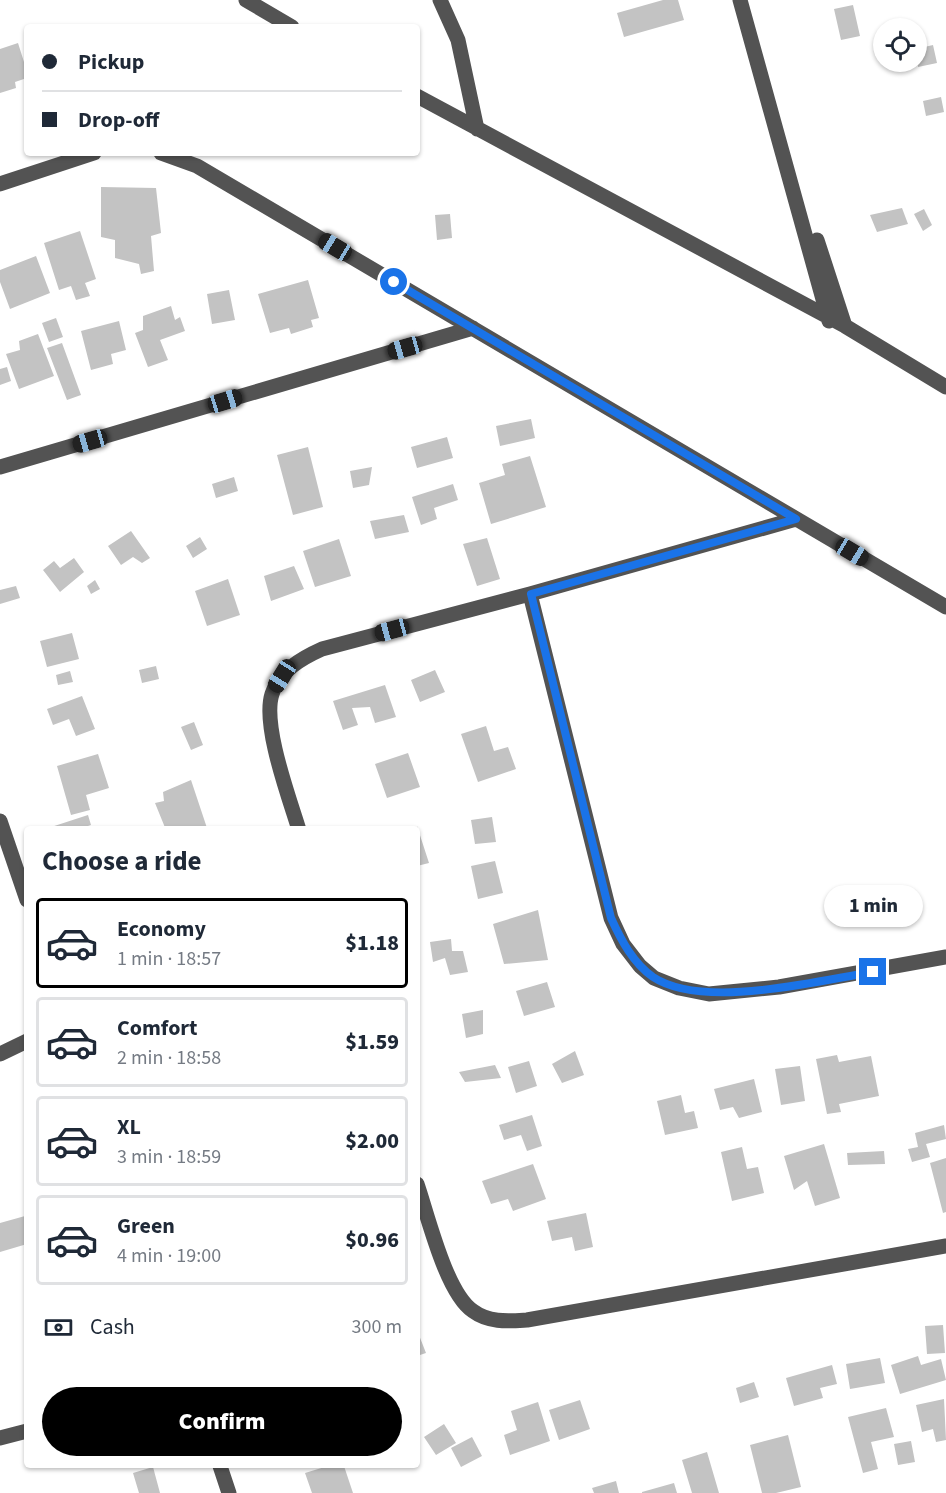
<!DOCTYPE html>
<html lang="en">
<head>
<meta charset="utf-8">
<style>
	body { margin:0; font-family:"Source Sans 3",sans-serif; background:#f6f6f7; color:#1f2937; height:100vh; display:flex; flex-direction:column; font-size:22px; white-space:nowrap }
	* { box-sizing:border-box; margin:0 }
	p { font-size:20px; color:#747a83 }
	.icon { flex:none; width:33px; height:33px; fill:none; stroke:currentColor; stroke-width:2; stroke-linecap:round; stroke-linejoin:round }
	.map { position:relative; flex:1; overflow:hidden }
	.panel { position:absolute; left:24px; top:826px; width:396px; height:642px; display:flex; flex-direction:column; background:#fff; border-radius:6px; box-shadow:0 2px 4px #0004 }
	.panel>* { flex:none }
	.guide { position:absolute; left:24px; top:24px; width:396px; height:132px; border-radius:6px; box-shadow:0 2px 4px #0004; display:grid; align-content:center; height:132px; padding:0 18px; background:#fff }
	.buttons { position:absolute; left:873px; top:18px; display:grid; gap:12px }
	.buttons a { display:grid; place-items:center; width:54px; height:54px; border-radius:50%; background:#fff; box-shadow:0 2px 4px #0004; font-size:30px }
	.end { position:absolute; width:27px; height:27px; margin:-14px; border:8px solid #1a73e8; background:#fff; box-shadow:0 0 0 3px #fff }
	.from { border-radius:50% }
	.bubble { position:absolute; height:42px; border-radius:21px; background:#fff; box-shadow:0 2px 4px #0004; font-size:20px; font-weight:800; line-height:42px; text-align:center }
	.car { position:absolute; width:18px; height:36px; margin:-18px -9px; border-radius:8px; box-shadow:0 0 4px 2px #0007; background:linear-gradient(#222 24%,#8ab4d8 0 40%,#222 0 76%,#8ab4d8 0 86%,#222 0) }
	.guide b { display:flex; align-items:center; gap:21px; height:57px; font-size:22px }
	.guide b+b { border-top:2px solid #e0e1e3 }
	.guide i { width:15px; height:15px; background:#1f2937 }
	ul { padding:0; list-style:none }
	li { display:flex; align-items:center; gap:18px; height:90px; margin:0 12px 9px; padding:0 6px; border:3px solid #e0e1e3; border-radius:6px }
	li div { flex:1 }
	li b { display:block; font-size:22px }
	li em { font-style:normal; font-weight:800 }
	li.current { border-color:#000 }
	li>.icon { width:54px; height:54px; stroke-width:1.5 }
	h2 { padding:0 18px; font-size:27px; line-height:72px }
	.pay { display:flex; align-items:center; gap:15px; height:66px; padding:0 18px; font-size:22px }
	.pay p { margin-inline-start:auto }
	.button { display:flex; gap:12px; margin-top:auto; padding:12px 18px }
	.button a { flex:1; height:69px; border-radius:36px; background:#000; color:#fff; font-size:24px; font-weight:800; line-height:69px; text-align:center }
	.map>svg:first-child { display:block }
</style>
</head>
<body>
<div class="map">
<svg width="946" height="1493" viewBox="0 0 946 1493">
	<rect width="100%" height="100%" fill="#fff"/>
	<path fill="#c3c3c3" d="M663 0H678L684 20 624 37 617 13Z
		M853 5 860 36 841 40 834 9Z
		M18 43 24 62H27V78L15 82 16 88 0 93V49Z
		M933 45 937 63 918 67 916 49Z
		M941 97 944 112 926 116 923 101Z
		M101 187 156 188 161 233 151 236 154 271 141 274 139 264 115 258V240L101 237Z
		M902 208 908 224 877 232 870 215Z
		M924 209 932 225 923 231 914 214Z
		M450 214 452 238 437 240 435 215Z
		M80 231 96 279 85 283 90 296 76 300 71 286 59 290 44 243Z
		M36 256 50 293 10 309 0 282V270Z
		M308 280 319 318 311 320 313 327 291 334 289 328 270 333 258 294Z
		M229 290 235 320 212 324 207 294Z
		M171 306 175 320 180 317 185 331 160 340 168 360 148 367 135 333 143 330V316Z
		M56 318 63 337 49 342 42 323Z
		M119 321 126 350 111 354 113 364 91 370 81 331Z
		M38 334 54 376 19 389 6 354 20 350 19 341Z
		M62 343 81 395 67 400 47 348Z
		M7 367 11 381 0 385V369Z
		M531 419 535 438 500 446 496 426Z
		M447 437 453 458 417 468 411 447Z
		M308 447 323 507 293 515 277 455Z
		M530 456 546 507 491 524 479 483 505 475 502 464Z
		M372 467 369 485 353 488 350 471Z
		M234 477 238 491 216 498 212 484Z
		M453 484 458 500 434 508 437 519 421 525 412 497Z
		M404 515 409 532 375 539 370 521Z
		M131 531 150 558 142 563 133 557 121 565 108 546Z
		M200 537 207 549 193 558 186 546Z
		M487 538 500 579 477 586 463 544Z
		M339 539 351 576 315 587 303 551Z
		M74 558 84 572 60 592 43 570 54 561 60 568Z
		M294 566 304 589 271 601 264 576Z
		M228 579 240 615 207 626 195 591Z
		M95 580 100 589 91 594 87 586Z
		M16 586 20 598 0 604V590Z
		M72 633 79 659 47 667 40 641Z
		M156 666 159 679 142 683 139 670Z
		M435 670 445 692 420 702 411 680Z
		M70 671 73 682 58 685 56 675Z
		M385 685 396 717 375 723 370 707 352 708 358 725 343 730 333 701Z
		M82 696 95 729 76 736 69 719 53 725 47 709Z
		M194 722 203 745 191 750 181 727Z
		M486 726 494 751 508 747 516 769 478 782 461 734Z
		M408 753 420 787 387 798 375 764Z
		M98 754 109 788 86 795 90 810 71 815 57 766Z
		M191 780 207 828 166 830 155 803 164 801 163 792Z
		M88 815 91 825 85 827 86 830H42Z
		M492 817 496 842 475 844 471 820Z
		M417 826 429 863 417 866Z
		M495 861 503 893 478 899 471 866Z
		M538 910 548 960 504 964 493 924Z
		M451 939 452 951H463L468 972 450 975 445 958 433 962 430 942Z
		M547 982 555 1007 524 1016 516 991Z
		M483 1010V1034L466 1038 462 1014Z
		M575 1051 584 1075 562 1083 552 1064Z
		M837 1055 839 1062 871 1056 879 1096 839 1104 841 1112 827 1114 816 1059Z
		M529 1061 537 1086 516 1093 508 1067Z
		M495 1065 501 1078 465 1082 459 1072Z
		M800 1066 805 1101 781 1105 775 1069Z
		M754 1079 762 1112 739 1118 733 1107 720 1110 714 1089Z
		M681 1095 685 1113 694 1111 698 1128 665 1135 657 1101Z
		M532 1115 542 1146 527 1151 521 1135 504 1140 499 1125Z
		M944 1125 946 1139 926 1144 930 1157 912 1162 908 1149 918 1147 915 1133Z
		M824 1144 840 1198 815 1206 807 1181 794 1190 784 1156Z
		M742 1147 747 1169 758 1167 764 1193 732 1201 721 1152Z
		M884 1151 885 1164 848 1165 847 1153Z
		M946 1158V1212L943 1213 930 1163Z
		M533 1164 546 1199 513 1211 508 1199 491 1204 482 1181Z
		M586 1213 593 1247 575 1251 572 1237 552 1241 547 1221Z
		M25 1216 27 1244 0 1252V1223Z
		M943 1325 945 1353 927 1354 925 1326Z
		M417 1330 426 1353 417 1356Z
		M918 1356 921 1365 941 1359 946 1380 900 1394 891 1365Z
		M880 1358 885 1383 850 1389 846 1364Z
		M832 1365 837 1384 820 1388 823 1398 794 1406 786 1378Z
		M754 1382 759 1397 740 1403 736 1388Z
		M944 1399 946 1440 936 1442 933 1429 922 1432 916 1405Z
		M580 1400 590 1429 559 1440 549 1410Z
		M538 1402 550 1441 510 1455 504 1435 517 1430 511 1411Z
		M886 1408 894 1437 871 1442 878 1469 863 1473 848 1417Z
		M444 1424 456 1443 436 1455 424 1437Z
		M788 1435 801 1487 776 1493H762L750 1445Z
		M472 1437 482 1456 461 1467 451 1448Z
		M911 1441 915 1462 898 1465 894 1444Z
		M707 1452 719 1493H692L682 1460Z
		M328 1466H344L353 1493H312L305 1473Z
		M153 1467 160 1493H139L133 1473Z
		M616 1481 619 1493H594L592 1488Z
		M674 1483 677 1493H642V1492Z"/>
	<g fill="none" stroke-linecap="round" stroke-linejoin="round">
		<path stroke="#535353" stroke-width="15" d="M246 0 292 27
			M440 0 458 40 477 129
			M740 0 829 321
			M417 96 845 326 946 387
			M161 153 197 166 946 607
			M0 184 94 153
			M817 240 845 326
			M0 467 473 328
			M530 594 611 918 623 944 640 966 654 978 679 988 709 994 779 987 946 957
			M0 821 27 900
			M299 830C289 797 262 725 272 694 279 671 302 658 322 649L530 594 796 519
			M0 1054 27 1041
			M417 1184C428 1216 446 1293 473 1311 489 1323 509 1321 527 1320L946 1246
			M0 1438 27 1431
			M220 1466 229 1493"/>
	</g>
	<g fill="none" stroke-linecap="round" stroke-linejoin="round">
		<path stroke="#1a73e8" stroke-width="8" d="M394 282 796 519 531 594 611 918C621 940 633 963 653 977 703 1010 816 981 873 972"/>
	</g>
</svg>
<div class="buttons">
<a><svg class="icon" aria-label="locate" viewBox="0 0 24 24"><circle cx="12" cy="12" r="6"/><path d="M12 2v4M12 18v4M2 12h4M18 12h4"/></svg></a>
</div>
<i class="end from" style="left:394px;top:282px"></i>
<i class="end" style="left:873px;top:972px"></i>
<div class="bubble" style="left:824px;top:885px;width:99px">1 min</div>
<i class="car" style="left:335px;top:247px;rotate:301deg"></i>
<i class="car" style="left:405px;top:348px;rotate:254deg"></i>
<i class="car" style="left:225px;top:401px;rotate:73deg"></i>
<i class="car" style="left:90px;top:441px;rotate:254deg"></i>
<i class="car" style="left:852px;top:552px;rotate:121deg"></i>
<i class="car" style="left:392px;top:630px;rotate:255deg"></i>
<i class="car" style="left:282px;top:676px;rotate:212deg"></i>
<div class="guide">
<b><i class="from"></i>Pickup</b>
<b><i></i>Drop-off</b>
</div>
<section class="panel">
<h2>Choose a ride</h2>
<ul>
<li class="current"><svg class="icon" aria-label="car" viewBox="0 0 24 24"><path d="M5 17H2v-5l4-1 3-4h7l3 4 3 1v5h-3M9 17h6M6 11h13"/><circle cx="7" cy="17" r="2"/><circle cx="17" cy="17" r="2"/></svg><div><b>Economy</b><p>1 min · 18:57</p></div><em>$1.18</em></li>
<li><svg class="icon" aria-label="car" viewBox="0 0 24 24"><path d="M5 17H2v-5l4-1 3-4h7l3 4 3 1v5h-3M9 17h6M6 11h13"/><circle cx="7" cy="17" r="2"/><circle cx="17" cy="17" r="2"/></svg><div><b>Comfort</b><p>2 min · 18:58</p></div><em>$1.59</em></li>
<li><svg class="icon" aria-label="car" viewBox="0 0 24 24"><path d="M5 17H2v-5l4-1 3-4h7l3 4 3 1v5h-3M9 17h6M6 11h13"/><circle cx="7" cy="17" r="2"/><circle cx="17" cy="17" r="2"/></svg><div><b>XL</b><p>3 min · 18:59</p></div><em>$2.00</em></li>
<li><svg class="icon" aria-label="car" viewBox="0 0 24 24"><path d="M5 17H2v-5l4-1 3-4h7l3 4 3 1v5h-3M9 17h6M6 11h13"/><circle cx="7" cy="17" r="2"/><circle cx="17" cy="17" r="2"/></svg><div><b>Green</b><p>4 min · 19:00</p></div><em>$0.96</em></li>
</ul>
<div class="pay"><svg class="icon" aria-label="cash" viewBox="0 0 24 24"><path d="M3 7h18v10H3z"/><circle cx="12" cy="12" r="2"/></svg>Cash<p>300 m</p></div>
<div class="button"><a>Confirm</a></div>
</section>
</div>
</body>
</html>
